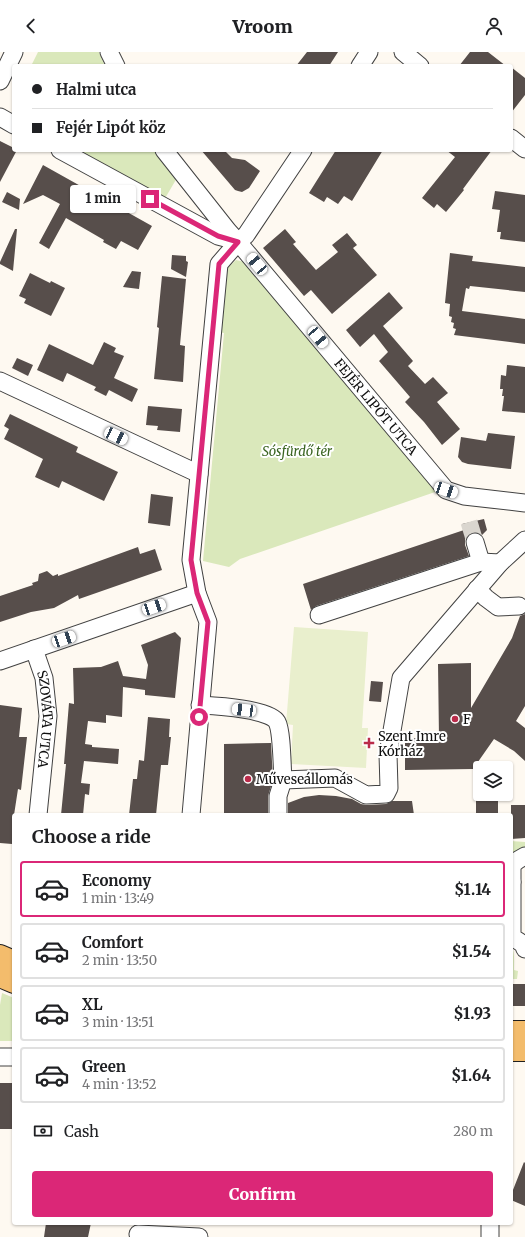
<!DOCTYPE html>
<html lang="en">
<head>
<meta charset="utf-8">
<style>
	body { margin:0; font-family:Merriweather,serif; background:#f6f6f6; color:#202124; height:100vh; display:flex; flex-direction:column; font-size:15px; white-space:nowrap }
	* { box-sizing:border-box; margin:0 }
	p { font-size:13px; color:#757577 }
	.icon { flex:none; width:22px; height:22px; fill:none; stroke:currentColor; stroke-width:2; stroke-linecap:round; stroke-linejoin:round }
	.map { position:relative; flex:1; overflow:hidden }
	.panel { position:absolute; left:12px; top:761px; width:501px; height:412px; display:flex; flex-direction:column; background:#fff; border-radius:4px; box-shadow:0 1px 3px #0004 }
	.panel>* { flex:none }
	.top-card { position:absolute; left:12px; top:12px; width:501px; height:88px; border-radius:4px; box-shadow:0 1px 3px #0004; display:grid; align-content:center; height:88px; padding:0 20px; background:#fff }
	.controls { position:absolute; left:473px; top:709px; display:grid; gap:8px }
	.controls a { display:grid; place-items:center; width:40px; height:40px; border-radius:4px; background:#fff; box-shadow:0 1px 3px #0004; font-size:20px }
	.end { position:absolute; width:18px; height:18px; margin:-9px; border:5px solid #db2777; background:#fff; box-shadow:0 0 0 2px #fff }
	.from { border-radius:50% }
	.bubble { position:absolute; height:28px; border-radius:4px; background:#fff; box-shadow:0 1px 3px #0004; font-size:13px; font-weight:800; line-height:28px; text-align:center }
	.car { position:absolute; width:12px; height:24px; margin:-12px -6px; border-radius:5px; box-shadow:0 0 3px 1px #0007; background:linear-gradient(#fff 24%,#345 0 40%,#fff 0 76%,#345 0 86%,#fff 0) }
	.top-card b { display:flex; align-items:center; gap:14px; height:38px; font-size:15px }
	.top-card b+b { border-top:1px solid #e0e0e0 }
	.top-card i { width:10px; height:10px; background:#202124 }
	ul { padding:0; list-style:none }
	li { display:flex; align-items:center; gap:12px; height:56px; margin:0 8px 6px; padding:0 12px; border:2px solid #e0e0e0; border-radius:4px }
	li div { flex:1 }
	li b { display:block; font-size:15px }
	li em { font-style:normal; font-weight:800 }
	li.on { border-color:#db2777 }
	li>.icon { width:36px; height:36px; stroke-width:1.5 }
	h2 { padding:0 20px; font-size:18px; line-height:48px }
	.pay { display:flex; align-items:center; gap:10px; height:44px; padding:0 20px; font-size:15px }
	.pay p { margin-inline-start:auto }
	.primary-button { display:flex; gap:8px; margin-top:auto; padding:8px 20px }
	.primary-button a { flex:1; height:46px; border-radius:4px; background:#db2777; color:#fff; font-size:16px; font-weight:800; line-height:46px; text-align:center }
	header { display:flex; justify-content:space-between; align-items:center; height:52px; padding:0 20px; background:#fff; font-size:18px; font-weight:800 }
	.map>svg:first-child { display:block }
</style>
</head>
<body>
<header><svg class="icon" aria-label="back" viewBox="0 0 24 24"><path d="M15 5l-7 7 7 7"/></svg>Vroom<svg class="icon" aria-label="person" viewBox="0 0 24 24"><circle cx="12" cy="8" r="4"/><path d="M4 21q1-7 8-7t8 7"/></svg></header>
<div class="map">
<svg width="525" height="1185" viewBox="0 0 525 1185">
	<rect width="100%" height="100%" fill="#fef9f1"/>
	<path fill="#dae8bb" d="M38 0H99L105 14H31Z
		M74 98H155L177 126 164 148Z
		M236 208 249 211 438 439 240 507 229 515 203 509 224 281 219 280 224 219Z
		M511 789 525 790V795L511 802Z
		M511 892C515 900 514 909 514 918L518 919 517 927H512Z
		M2 941 14 946V989H0V953Z"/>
	<path fill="#e9efcd" d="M294 575 368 580 362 676H368L366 716 291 712 293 673 286 672Z"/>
	<path fill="#574e4b" d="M307 0H338L329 14H296Z
		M470 0H488L506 14H459Z
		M511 15 525 26V43L511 61Z
		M0 89 14 96V98H17L0 130Z
		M201 98H224L232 106 245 108 260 119 249 136 242 140 238 139 235 138Z
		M336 98H383L352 149 344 144 338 152 327 145 324 150 309 141Z
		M446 98H492L463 137 464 138 446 160 437 152 434 156 422 146 455 105Z
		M43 113 152 174 138 198 121 189 116 197 103 190 104 188 66 166 49 197 39 191 60 152 43 143 23 152Z
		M495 139 525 143V190L500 187 501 180H497L500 158 492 157Z
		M7 140 20 147 19 158 2 150Z
		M15 177H17L13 219 0 212V210Z
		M285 177 296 190 293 192 316 218 338 200 332 193 347 181 357 193 353 196 377 223 332 262 311 238 304 244 263 196Z
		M450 201 473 204 472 209 525 215V240L470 234 469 237 466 236 462 259 525 267V292L454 283 456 277 453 276 454 271 451 270 452 265 449 264 450 252 445 251Z
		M172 203 186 204V209L188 210 186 225 171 217Z
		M132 219 141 220 139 237 123 235Z
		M30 221 50 231 51 229 65 236 51 264 24 251 26 247 19 244Z
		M162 224 186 227 180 293 185 294 183 330 154 327 159 276 157 275Z
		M389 240 403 256 383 274 413 309 408 314 425 332 433 325 448 341 437 350 460 377 442 393 424 370 405 350 410 345 379 309 388 300 374 282 360 295 346 278Z
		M104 290 116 296 114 300 124 304 114 326 138 337 132 350 109 338 106 344 94 338 96 335 67 321 63 330 37 318 49 292 93 313Z
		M17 306 33 313 28 324 12 316Z
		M507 313 525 315V361L502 359 504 344H502L503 337H500L501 323 506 324Z
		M148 354 182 357 180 380 157 378 158 374 146 373Z
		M10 362 78 395 76 400 118 420 104 449 62 429 59 436 35 425 43 407 4 387 9 377 4 374Z
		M488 381 515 384 511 417 468 412 462 410 458 405 461 385 486 389Z
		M151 442 173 445 170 474 148 471Z
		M484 467 487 478 482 483 478 480H473L468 483 465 487V493L469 504 316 554 311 558 303 532 464 478 462 472Z
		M138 495 140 502 155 497 162 518 79 547 78 543 54 556 31 560 0 570V544L33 533 32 531 38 529 39 522 47 519 53 524 58 522V524Z
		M525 562V654L516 669 525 676V709L514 699 494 687 473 717 405 718V686H439L438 612 471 611V656L512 586 520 564Z
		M175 580 181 586 175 646 145 643V638L123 635 122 665 106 663V671L88 669 85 692 92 693V695L119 697 118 712 84 709 81 731 90 732 89 743 85 742 83 763H61L66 712H64L69 651 74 652 73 616 101 615 118 609 123 624 146 627 148 613 141 593Z
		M371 629 383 630 381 650 369 649Z
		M0 653 22 656 19 685H27L21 738 18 737 14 763V785H12V792L0 791Z
		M148 665 170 667 169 685H171L168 713H161L156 763H129L133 727H137L139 708 144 709Z
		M271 691 273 728 268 744V763H224V692Z
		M476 742H498V763H476Z
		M319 743 336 744 352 747 361 752 366 753 386 752 392 749H412L414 763H288V751L304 745Z
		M511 753H525V786L511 787Z
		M511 932H525V954H511Z
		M0 1031H14V1077H0Z
		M524 1110 525 1111V1154L511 1148V1143Z
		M46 1171H91L88 1185H44Z"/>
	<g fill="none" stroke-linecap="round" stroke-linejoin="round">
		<path stroke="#dad6cf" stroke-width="17" stroke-dasharray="17 8" stroke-linecap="butt" d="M469 470 475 490"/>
		<defs>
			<g id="minor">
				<path d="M109 0 116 14"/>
				<path d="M403 0 420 14"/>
				<path d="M360 14 369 0"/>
				<path d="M0 29 14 0"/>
				<path d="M0 65 14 73"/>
				<path d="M511 86 525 97"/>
				<path d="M60 98 218 184 237 189"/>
				<path id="s1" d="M164 98 228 179 238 190 446 438 464 444 525 451"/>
				<path d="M0 329 199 422"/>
				<path d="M475 490 481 510"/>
				<path d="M477 537 486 546 498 555 519 554"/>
				<path d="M319 563 481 510 500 511"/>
				<path id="s2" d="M34 597 44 626 48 664 38 763"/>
				<path d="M0 609 197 541"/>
				<path d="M200 653C216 654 270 657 277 670 282 679 282 716 283 728L335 726 366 743 386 742 389 736 388 702 401 626 500 511 525 488"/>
				<path d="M191 763 208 570 197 541 191 508 219 212 238 190 246 183 303 98"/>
				<path d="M278 763V744L283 728"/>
				<path d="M511 830H512V885L523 892 525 897"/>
				<path d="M512 830V813L518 808 525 804"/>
				<path d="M0 1005H14"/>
				<path d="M138 1182 199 1185"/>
				<path d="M490 1185V1171"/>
			</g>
			<path id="major" d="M0 904 14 910
				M0 924 14 930
				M511 980H525
				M511 998H525"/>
		</defs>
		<use href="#minor" stroke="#424242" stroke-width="19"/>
		<use href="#major" stroke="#202020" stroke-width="24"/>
		<use href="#minor" stroke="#fff" stroke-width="17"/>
		<use href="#major" stroke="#f3bc6c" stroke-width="22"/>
	</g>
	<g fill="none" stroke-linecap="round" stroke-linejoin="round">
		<path stroke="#db2777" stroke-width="5" d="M150 147 218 184 238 190 219 212 191 508 197 541 208 570 199 665"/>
	</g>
	<g fill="#ba2b4a" stroke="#fff" stroke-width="1.5">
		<circle cx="455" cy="667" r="4"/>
		<path d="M367 685h4v4h4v4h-4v4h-4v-4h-4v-4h4z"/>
		<circle cx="248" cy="727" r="4"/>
	</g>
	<g text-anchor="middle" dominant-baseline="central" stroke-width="4" stroke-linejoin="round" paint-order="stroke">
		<g font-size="13" fill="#0f0f0f" stroke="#fff">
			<text stroke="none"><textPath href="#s1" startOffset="333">FEJÉR LIPÓT UTCA</textPath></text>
			<text stroke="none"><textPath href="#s2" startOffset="72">SZOVÁTA UTCA</textPath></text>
		</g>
		<g font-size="13" font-style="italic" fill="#3a6421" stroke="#fff">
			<text x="297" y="399">Sósfürdő tér</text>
		</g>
		<g font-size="13" fill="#0f0f0f" stroke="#fff" text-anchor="start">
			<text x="463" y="667">F</text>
			<text x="378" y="684">Szent Imre<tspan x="378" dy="15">Kórház</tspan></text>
			<text x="256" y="727">Műveseállomás</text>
		</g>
	</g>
</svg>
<div class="controls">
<a><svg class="icon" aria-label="layers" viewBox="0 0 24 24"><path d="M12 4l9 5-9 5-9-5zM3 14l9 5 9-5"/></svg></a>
</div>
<i class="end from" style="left:199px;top:665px"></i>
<i class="end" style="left:150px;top:147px"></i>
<div class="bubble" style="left:70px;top:133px;width:66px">1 min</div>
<i class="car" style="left:257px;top:212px;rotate:320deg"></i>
<i class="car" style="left:318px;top:285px;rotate:140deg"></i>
<i class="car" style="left:116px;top:384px;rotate:115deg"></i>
<i class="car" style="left:446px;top:438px;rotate:109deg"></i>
<i class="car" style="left:154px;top:555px;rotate:71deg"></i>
<i class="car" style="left:64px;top:587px;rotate:71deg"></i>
<i class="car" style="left:244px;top:658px;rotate:277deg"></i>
<div class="top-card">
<b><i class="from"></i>Halmi utca</b>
<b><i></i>Fejér Lipót köz</b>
</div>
<section class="panel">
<h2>Choose a ride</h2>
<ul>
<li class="on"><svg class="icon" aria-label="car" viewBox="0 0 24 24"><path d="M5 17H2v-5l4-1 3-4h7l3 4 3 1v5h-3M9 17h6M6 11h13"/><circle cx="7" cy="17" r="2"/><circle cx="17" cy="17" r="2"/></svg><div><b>Economy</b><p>1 min · 13:49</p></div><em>$1.14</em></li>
<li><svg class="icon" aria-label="car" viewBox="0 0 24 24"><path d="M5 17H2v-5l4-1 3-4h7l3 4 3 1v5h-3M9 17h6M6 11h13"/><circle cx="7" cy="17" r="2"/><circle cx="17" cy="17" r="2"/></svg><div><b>Comfort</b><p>2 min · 13:50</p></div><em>$1.54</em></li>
<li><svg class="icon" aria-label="car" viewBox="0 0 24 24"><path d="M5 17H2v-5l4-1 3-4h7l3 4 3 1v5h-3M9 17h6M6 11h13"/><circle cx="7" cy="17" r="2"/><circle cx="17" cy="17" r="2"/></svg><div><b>XL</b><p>3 min · 13:51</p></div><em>$1.93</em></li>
<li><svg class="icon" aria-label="car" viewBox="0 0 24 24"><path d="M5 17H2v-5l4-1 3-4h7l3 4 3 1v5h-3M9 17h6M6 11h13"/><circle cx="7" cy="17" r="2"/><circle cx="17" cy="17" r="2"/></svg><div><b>Green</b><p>4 min · 13:52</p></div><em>$1.64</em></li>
</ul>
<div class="pay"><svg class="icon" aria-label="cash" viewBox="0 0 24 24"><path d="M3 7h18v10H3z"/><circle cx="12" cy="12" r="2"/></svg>Cash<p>280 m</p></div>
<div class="primary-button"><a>Confirm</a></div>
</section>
</div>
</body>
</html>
